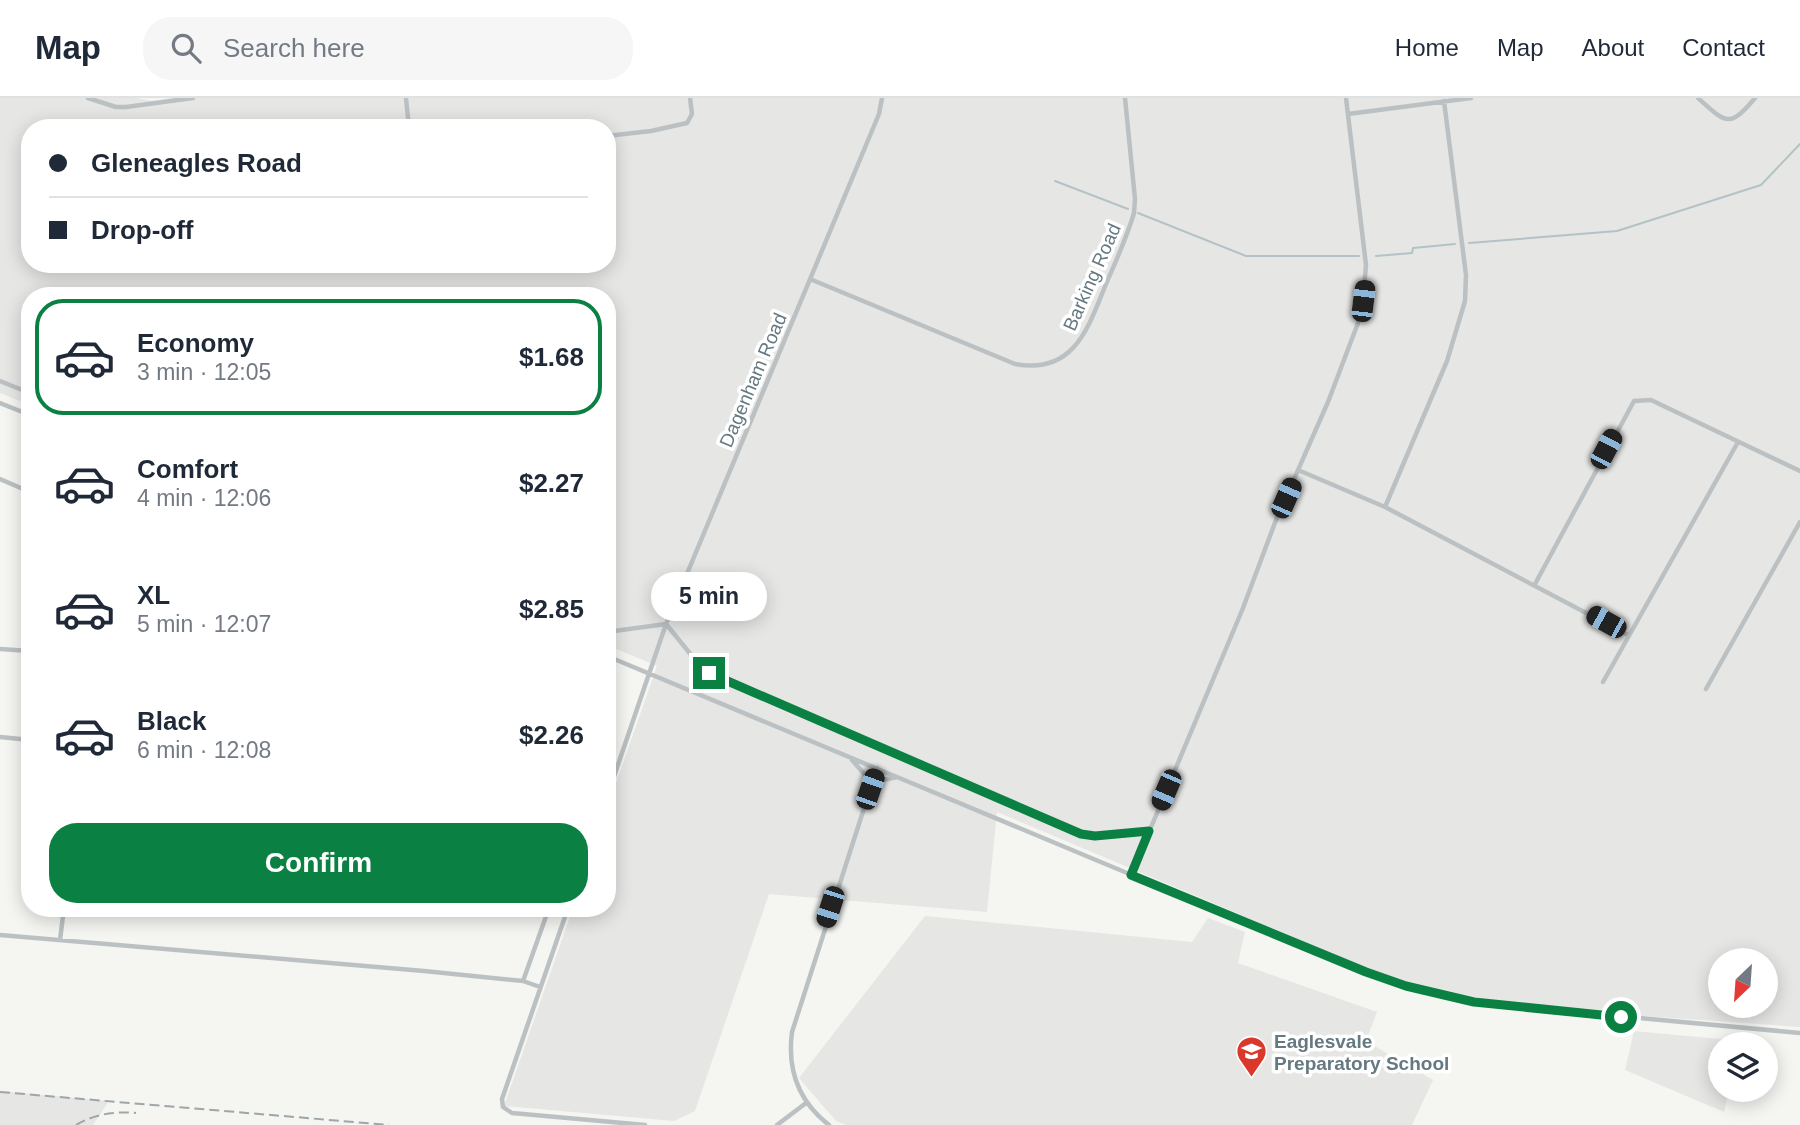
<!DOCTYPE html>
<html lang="en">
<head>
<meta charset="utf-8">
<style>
	body { margin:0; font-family:Arial,sans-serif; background:#f6f6f7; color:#1f2937; height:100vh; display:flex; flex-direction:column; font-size:26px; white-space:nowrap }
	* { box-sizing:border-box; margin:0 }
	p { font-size:23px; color:#747a83 }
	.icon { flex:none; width:38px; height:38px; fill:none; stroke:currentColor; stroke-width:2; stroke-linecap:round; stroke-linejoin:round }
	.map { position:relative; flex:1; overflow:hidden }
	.panel { position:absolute; left:21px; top:189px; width:595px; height:630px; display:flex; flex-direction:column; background:#fff; border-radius:28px; box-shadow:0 4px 18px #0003 }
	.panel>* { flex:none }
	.banner { position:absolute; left:21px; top:21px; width:595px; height:154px; border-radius:28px; box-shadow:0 4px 18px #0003; display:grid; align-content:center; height:154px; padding:0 28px; background:#fff }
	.needle { width:46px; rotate:205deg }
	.controls { position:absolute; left:1708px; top:850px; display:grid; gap:14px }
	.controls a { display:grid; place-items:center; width:70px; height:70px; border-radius:50%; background:#fff; box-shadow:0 4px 18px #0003; font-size:35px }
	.end { position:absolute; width:32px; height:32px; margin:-16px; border:9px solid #0b8043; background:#fff; box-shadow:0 0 0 4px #fff }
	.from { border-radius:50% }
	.bubble { position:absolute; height:49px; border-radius:24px; background:#fff; box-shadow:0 4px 18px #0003; font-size:23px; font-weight:600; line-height:49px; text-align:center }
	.car { position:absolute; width:21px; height:42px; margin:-21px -10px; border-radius:9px; box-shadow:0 0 5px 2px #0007; background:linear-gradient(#222 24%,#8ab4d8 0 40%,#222 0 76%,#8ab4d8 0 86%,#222 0) }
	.banner b { display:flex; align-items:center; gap:24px; height:66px; font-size:26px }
	.banner b+b { border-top:2px solid #e0e1e3 }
	.banner i { width:18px; height:18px; background:#1f2937 }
	ul { padding:12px 0 0; list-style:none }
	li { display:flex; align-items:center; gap:21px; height:116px; margin:0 14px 10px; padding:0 14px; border:4px solid transparent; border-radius:28px }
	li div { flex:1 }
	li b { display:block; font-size:26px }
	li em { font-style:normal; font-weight:600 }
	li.selected { border-color:#0b8043 }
	li>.icon { width:63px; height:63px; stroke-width:1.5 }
	.button { display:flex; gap:14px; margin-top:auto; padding:14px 28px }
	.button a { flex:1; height:80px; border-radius:28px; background:#0b8043; color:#fff; font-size:28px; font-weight:600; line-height:80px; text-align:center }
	header { display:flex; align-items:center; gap:42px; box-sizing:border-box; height:98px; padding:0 35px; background:#fff; border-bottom:2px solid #e0e1e3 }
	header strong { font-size:33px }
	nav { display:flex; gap:38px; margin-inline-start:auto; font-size:24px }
	.search { width:490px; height:63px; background:#f6f6f7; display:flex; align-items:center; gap:18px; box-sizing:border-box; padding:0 24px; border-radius:28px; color:#747a83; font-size:26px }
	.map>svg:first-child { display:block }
</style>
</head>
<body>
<header>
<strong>Map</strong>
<div class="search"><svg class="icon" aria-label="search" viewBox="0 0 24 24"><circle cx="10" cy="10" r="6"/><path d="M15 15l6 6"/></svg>Search here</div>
<nav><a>Home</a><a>Map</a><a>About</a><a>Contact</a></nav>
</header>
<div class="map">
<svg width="1800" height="1027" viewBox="0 0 1800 1027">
	<rect width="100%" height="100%" fill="#f5f5f2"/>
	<path fill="#e6e6e5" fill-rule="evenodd" d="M0 0H136L152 3 173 0H1800V929L1572 913 1488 902 1388 879 997 714 987 814 769 796 695 1013 674 1023 504 1008 573 810H607V711L657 568 607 547V198H30V307L0 295ZM30 30H607V166H30ZM1720 863H1766V908H1720Z
		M925 818 1192 844 1208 820 1245 834 1238 865 1377 914 1366 943 1433 982 1412 1027H846L836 1023 799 980Z
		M1634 933 1741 943 1740 947H1720V992H1729L1724 1014 1625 972Z
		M0 993 109 1003 93 1027H0Z"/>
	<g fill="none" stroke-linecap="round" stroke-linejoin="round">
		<path stroke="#b3c3c5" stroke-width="2" d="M1055 83 1128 111
			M1138 115 1246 158H1359
			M1469 145 1617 133 1761 87 1800 46
			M1376 158 1412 155 1413 150 1455 146"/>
		<path stroke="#bbc1c3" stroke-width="4.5" d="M88 0 116 9H126L193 0
			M406 0 409 30
			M1698 0C1726 25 1729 31 1755 0
			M1348 16 1471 0
			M607 38 651 33 687 25 692 16 690 0
			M810 181 1015 266C1074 277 1088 230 1106 186 1116 163 1127 139 1134 115L1135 101 1125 0
			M0 283 30 295
			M0 305 30 317
			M1298 372 1385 409 1628 537
			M0 381 30 394
			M1385 409 1447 263 1465 203 1466 177 1444 3
			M1535 486 1634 303 1651 302 1800 373
			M607 534 666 526 701 569 709 575 1081 736 1095 738 1149 733
			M0 551 30 553
			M607 558C792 636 978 712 1163 790 1266 833 1379 891 1490 906L1800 935
			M1603 584 1738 344
			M1706 591 1800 424
			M0 639 30 642
			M852 662 866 678 870 690
			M870 690 879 683 897 679
			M607 699 666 526 879 16 882 0
			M1131 777 1243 510 1276 422 1328 304 1358 225 1363 203 1366 167 1346 0
			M568 810 502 1001 503 1009 512 1015 645 1027
			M0 837 424 873 523 883 540 889
			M60 842 64 810
			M523 883 549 810
			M777 1027 806 1005
			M829 1027C798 1003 787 972 792 934L877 670"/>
		<path stroke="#9da6a9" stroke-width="2" stroke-dasharray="10 5" stroke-linecap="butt" d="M0 994 389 1027
			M76 1027C94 1016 116 1013 136 1015"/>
	</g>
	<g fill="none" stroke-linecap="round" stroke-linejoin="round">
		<path stroke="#0b8043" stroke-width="9" d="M709 575 1081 736 1095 738 1149 733 1131 777 1366 874 1406 888 1474 904 1621 919"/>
	</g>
	<defs>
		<symbol id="school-pin" viewBox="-11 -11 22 30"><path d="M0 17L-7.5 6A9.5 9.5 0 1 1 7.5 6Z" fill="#db382c" stroke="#fff"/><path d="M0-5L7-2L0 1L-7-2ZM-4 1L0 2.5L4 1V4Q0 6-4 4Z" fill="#fff"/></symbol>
	</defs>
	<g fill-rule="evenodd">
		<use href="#school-pin" x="1234" y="936" width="35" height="47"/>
	</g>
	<g text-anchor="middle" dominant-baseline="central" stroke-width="7" stroke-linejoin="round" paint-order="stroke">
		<g font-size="19" fill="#657981" stroke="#fff">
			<text transform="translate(1092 179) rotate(-66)">Barking Road</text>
			<text transform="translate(753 282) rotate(-67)">Dagenham Road</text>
		</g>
		<g font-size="19" font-weight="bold" fill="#657981" stroke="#fff" text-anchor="start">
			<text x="1274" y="943">Eaglesvale<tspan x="1274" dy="22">Preparatory School</tspan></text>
		</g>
	</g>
</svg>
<div class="controls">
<a><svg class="needle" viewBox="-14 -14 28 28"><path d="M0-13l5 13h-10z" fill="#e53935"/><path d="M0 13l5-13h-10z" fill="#747a83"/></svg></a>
<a><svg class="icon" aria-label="layers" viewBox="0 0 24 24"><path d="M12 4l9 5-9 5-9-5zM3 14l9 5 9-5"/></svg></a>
</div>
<i class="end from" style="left:1621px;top:919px"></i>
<i class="end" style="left:709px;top:575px"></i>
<div class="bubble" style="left:651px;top:474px;width:116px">5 min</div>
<i class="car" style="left:1363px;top:203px;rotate:7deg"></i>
<i class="car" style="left:1606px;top:351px;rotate:28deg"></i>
<i class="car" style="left:1286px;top:400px;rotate:24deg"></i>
<i class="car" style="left:1606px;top:524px;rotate:299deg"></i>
<i class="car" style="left:870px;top:691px;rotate:19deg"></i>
<i class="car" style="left:1166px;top:692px;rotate:203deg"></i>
<i class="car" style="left:830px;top:809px;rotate:198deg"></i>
<div class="banner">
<b><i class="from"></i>Gleneagles Road</b>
<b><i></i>Drop-off</b>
</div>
<section class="panel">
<ul>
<li class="selected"><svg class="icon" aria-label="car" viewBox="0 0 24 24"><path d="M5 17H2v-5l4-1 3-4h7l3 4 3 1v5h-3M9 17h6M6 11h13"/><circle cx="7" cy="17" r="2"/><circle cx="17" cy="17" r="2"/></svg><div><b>Economy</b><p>3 min · 12:05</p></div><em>$1.68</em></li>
<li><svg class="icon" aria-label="car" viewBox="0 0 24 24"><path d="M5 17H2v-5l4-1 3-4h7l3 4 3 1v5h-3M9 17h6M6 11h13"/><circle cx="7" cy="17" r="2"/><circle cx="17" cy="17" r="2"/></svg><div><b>Comfort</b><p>4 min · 12:06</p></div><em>$2.27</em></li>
<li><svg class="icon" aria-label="car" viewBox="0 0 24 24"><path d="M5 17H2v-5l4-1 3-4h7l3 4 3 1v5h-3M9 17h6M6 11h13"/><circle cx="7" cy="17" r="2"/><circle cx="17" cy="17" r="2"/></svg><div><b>XL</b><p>5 min · 12:07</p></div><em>$2.85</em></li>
<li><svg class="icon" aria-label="car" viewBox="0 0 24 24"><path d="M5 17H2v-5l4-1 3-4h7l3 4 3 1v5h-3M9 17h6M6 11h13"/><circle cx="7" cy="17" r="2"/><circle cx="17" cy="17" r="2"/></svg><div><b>Black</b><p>6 min · 12:08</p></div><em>$2.26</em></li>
</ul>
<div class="button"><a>Confirm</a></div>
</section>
</div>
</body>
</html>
